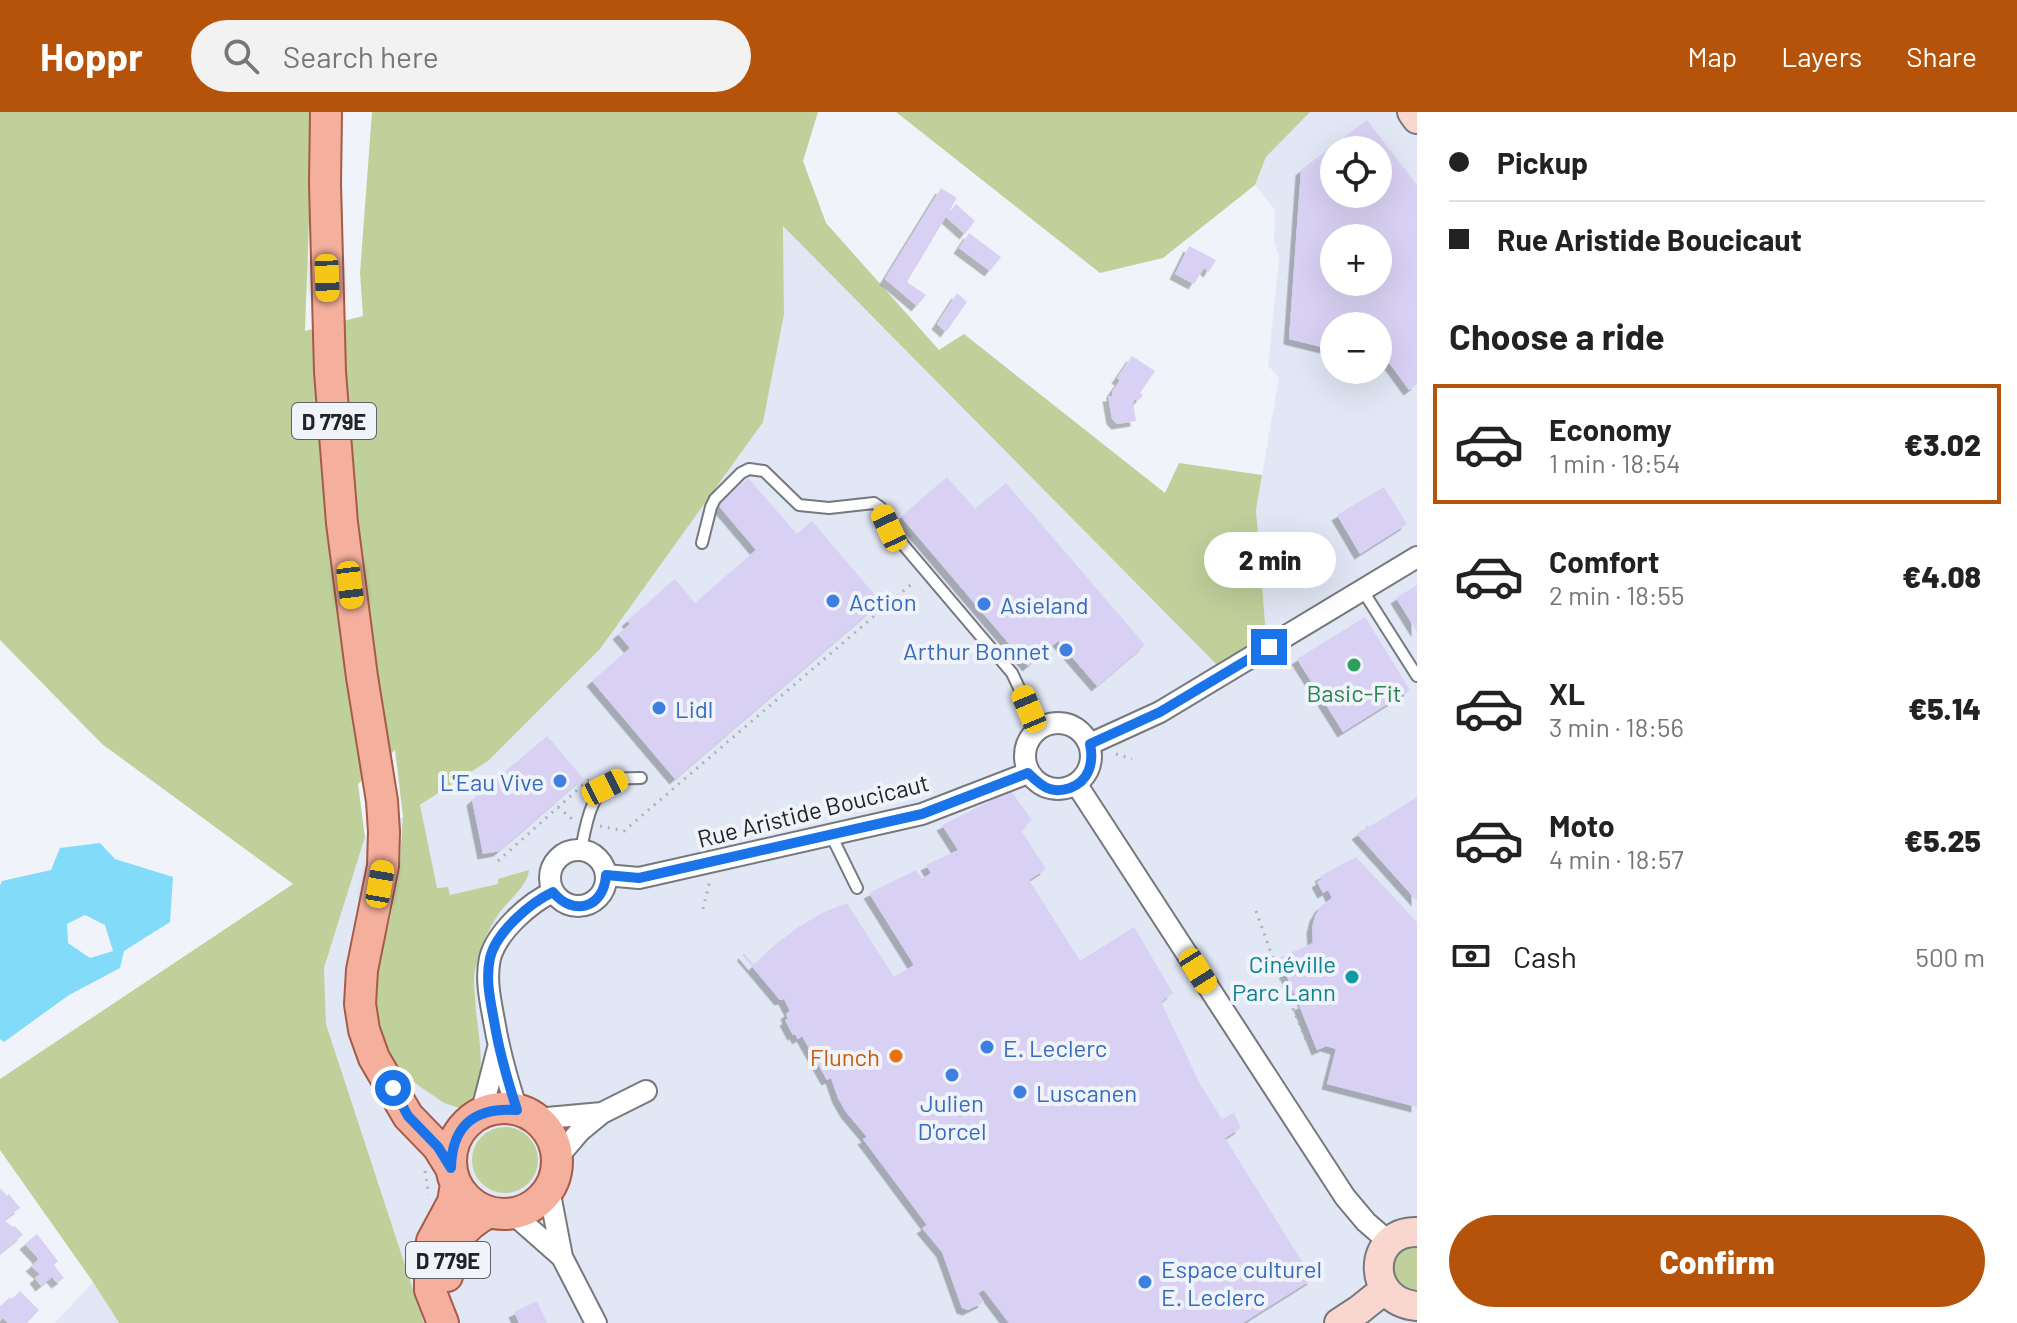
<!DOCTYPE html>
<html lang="en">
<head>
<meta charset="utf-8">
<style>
	body { margin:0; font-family:Barlow,sans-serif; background:#f2f2f2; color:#222; height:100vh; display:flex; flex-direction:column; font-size:30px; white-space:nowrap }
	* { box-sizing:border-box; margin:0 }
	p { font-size:26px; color:#767676 }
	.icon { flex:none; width:44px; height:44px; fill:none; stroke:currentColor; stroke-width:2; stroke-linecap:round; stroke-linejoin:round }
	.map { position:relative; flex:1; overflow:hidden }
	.panel { display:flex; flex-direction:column; background:#fff; width:600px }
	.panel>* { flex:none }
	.top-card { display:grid; align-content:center; height:176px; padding:0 32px; background:#fff }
	.buttons { position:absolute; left:1320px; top:24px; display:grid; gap:16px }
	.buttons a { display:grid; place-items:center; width:72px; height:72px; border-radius:50%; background:#fff; box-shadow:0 8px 32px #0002; font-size:40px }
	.end { position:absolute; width:36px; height:36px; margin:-18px; border:10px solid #1a73e8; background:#fff; box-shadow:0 0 0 4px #fff }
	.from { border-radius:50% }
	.bubble { position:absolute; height:56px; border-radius:28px; background:#fff; box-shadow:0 8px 32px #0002; font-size:26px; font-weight:800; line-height:56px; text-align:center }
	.car { position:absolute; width:24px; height:48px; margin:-24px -12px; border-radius:10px; box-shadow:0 0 6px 2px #0007; background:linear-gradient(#f5c518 24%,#345 0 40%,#f5c518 0 76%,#345 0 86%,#f5c518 0) }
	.top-card b { display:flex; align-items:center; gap:28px; height:76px; font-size:30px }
	.top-card b+b { border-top:2px solid #e0e0e0 }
	.top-card i { width:20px; height:20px; background:#222 }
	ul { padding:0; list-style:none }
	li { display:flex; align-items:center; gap:24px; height:120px; margin:0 16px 12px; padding:0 16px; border:4px solid transparent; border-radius:0px }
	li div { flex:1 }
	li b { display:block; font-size:30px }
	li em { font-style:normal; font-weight:800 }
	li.on { border-color:#b45309 }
	li>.icon { width:72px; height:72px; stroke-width:1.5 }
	h2 { padding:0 32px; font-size:36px; line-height:96px }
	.pay { display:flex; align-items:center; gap:20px; height:88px; padding:0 32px; font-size:30px }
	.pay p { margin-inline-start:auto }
	.primary-button { display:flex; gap:16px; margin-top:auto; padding:16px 32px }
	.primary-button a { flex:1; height:92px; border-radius:48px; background:#b45309; color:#fff; font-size:32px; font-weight:800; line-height:92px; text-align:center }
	header { display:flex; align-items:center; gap:48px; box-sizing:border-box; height:112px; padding:0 40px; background:#b45309; color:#fff }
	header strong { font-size:38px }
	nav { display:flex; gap:44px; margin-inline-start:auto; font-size:28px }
	.search { width:560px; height:72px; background:#f2f2f2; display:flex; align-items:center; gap:20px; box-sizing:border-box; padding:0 28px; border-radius:44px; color:#767676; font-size:30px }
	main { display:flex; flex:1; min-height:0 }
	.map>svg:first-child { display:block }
</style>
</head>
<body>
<header>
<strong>Hoppr</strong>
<div class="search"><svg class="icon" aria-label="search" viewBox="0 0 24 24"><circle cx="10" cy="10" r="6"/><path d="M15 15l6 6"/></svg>Search here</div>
<nav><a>Map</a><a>Layers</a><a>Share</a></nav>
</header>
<main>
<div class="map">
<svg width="1417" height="1211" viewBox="0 0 1417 1211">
	<defs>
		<filter id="shadow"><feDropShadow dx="-5.5" dy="5.5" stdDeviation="0" flood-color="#0004"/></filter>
	</defs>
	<rect width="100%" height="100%" fill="#f0f3fa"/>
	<path fill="#e1e7f5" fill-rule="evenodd" d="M1310 0H1417V1211H424L326 912 324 856 365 725 403 705 488 649 784 202 783 113 1221 557 1265 525 1256 398 1279 265 1268 254 1279 146 1274 128 1275 98 1255 73 1266 45ZM1334 38H1378V82H1334ZM1334 126H1378V170H1334ZM1334 214H1378V258H1334Z
		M93 1170 119 1211H55Z"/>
	<path fill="#c0d09b" d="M0 0H313L305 219 363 204 360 161 372 0H818L803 49 826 111 939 238 964 222 1165 381 1179 351 1262 363 1256 398 1266 524 1221 557 783 114 784 202 763 310 600 537 488 649 420 693 437 776 448 775 450 783 498 772V767L529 758C528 774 508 788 498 803 488 818 480 836 476 854 473 864 474 875 475 885 477 925 489 956 471 995H456L444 991 399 960 384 938 374 906 376 857 388 816 399 763 403 705 395 638 358 672 365 725 324 856 326 912 424 1211H119L93 1170 0 1038V967L293 772 102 632 0 528Z
		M896 0H1310L1266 45 1255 73 1163 146 1100 161Z
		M472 1048a33 33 0 1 1 66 0a33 33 0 1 1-66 0Z
		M1417 1130V1177L1415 1178 1400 1172 1392 1159 1393 1144 1397 1137Z"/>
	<path fill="#82dbf8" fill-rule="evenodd" d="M100 731 115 747 173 765 170 810 124 839 120 856 69 883 4 930 0 927V773L2 769 51 758 60 736ZM85 803 105 813 113 839 90 846 68 831 67 812Z"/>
	<path fill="#d9d1f3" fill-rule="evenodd" filter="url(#shadow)" d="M1367 8 1417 73V272L1409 278 1390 252 1378 249V214H1334V238L1289 227 1301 58ZM1334 38H1378V82H1334ZM1334 126H1378V170H1334Z
		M941 76 957 86 907 170 926 183 917 194 885 167Z
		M956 92 975 109 965 122 946 105Z
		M969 121 1001 145 990 159 959 136Z
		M1189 134 1216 148 1209 160 1204 156 1194 172 1175 162Z
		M957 181 967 190 946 220 937 212Z
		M1132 244 1155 259 1140 281 1143 283 1138 289 1135 287 1133 290 1136 309 1117 312 1112 307 1108 284H1112V280L1120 268 1117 266Z
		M947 365 975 397 1006 371 1145 533 1097 574 1058 529 1028 554 901 405Z
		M748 366 797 422 812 409 881 490 675 667 592 569 630 536 618 522 630 512 627 509 675 467 695 491 756 438 718 393Z
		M1384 375 1407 412 1360 442 1337 403Z
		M1417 473V520L1396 486Z
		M1365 505 1410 578 1343 620 1297 547Z
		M547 624 583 666 499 739 483 742 472 688Z
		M1011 679 1032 708 1021 718 1046 757 1029 768 1080 849 1134 815 1173 881 1161 890 1201 974 1222 1007 1234 1001 1241 1016 1225 1026 1313 1167 1243 1211H1009L984 1178 978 1181 984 1190 968 1198 962 1196 942 1140 922 1116 927 1113 863 1027 867 1025 846 1000 838 986 831 966 827 968 802 924 798 927 795 922 793 923 785 908 788 907 786 902 790 899 784 887 780 888 743 844V841L745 842 754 853 777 831 800 814 824 800 847 791 894 865 914 853 869 781 916 758 922 767 931 761 926 753 958 738 942 713Z
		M1417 685V789L1357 722 1366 716 1365 715 1368 713 1369 715Z
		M1356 745 1417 810V995L1327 972 1336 937 1326 934 1317 938 1299 893 1304 891 1301 884 1296 886 1279 846 1313 831 1312 816 1315 804 1321 794 1332 786 1328 778 1323 781 1317 770 1322 767 1320 764Z
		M0 1076 7 1084 9 1082 20 1096 4 1108 13 1115 15 1114 23 1123 0 1141Z
		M37 1122 58 1149 54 1153 64 1166 57 1171 52 1165 41 1174 35 1166 40 1162 31 1154 37 1149 38 1146 25 1132Z
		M20 1179 39 1198 27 1211H8L3 1206 0 1209V1195L10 1185 12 1187Z
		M537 1189 547 1211H519L514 1200Z"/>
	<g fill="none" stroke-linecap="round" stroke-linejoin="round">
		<defs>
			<path id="lane" d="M702 431 711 395 715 387 741 361 749 357 764 359 799 393 829 396 874 391 880 395 889 416 1012 561 1029 597 1043 614
				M1363 479 1417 564
				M831 723 857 776
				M581 738C586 712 591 674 621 667 627 666 635 666 641 666"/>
			<path id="street" d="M1025 644a33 33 0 1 1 66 0a33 33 0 1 1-66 0Z
				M1090 632 1160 600 1417 445
				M1077 673 1345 1085 1366 1110 1389 1130
				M550 766a28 28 0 1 1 56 0a28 28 0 1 1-56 0Z
				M606 763 639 766 922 702 1028 661
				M517 998C508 970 500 943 495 914 491 891 485 869 490 846 497 820 529 791 553 780
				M481 1002 498 936
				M536 1007 602 1001
				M557 1046 580 1019 602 1001 646 979
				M549 1077 562 1145 596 1211
				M512 1101 562 1145"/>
			<path id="secondary" d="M1412 0 1417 7
				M1417 1120C1367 1119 1365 1190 1417 1194
				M1339 1211 1359 1198 1384 1178"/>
			<path id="primary" d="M326 0 325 72 330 260 342 411 362 565 382 689 384 720 383 754 362 858 360 892 364 918 374 946 408 1004 438 1035 451 1056
				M451 1049a53 53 0 1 1 106 0a53 53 0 1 1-106 0Z
				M447 1164C445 1134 465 1113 489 1100
				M443 1211 430 1178V1151L432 1129 453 1090 456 1072"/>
		</defs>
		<use href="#lane" stroke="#75787d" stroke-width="14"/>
		<use href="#street" stroke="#75787d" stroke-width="24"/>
		<use href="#secondary" stroke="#75787d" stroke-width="32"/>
		<use href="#primary" stroke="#a55b48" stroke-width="34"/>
		<path stroke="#afb1b7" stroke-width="3" stroke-dasharray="2 6" stroke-linecap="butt" d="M1116 642 1132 647
			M558 695 573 708
			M600 714 624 719 915 469
			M698 723 702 735
			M498 749 593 664
			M703 797 710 768
			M1256 799 1279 863 1306 928
			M425 1059 429 1083"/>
		<use href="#lane" stroke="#fff" stroke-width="10"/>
		<use href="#street" stroke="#fff" stroke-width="20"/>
		<use href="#secondary" stroke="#f9d7ce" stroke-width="28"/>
		<use href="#primary" stroke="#f4af9d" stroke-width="30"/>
	</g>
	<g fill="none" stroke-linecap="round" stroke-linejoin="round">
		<path stroke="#1a73e8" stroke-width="10" d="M393 976 408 1004 438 1035 451 1056C452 1013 475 995 517 998 508 970 500 943 495 914 491 891 485 869 490 846 496 820 530 791 553 780 573 805 604 796 606 763L639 766 922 702 1028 661C1034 667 1042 675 1050 677 1056 679 1064 678 1070 676 1089 669 1094 651 1090 632L1160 600 1269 535"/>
	</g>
	<g fill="#3f7fe0" stroke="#f0f3fa" stroke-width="3">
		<circle cx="833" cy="489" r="8"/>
		<circle cx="984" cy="492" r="8"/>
		<circle cx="1066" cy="538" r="8"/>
		<circle cx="659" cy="596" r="8"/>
		<circle cx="560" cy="669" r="8"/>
		<circle cx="987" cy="935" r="8"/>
		<circle cx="952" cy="963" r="8"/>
		<circle cx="1020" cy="980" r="8"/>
		<circle cx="1145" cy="1170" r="8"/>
	</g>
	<circle fill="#2e9e5b" stroke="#f0f3fa" stroke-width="3" cx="1354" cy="553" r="8"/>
	<circle fill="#0f9aa8" stroke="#f0f3fa" stroke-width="3" cx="1352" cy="865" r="8"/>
	<circle fill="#e8710a" stroke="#f0f3fa" stroke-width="3" cx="896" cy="944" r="8"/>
	<g text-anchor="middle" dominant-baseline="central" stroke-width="8" stroke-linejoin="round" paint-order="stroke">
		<g fill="#f0f3fa" stroke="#606165" stroke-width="2">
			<rect x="292" y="291" width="84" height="36" rx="6"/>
			<rect x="406" y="1130" width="84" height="36" rx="6"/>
		</g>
		<g font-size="22" font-weight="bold" fill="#222325">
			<text x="334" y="309">D 779E</text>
			<text x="448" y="1148">D 779E</text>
		</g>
		<g font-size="24" fill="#366cbe" stroke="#f0f3fa" text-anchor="start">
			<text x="849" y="489">Action</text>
			<text x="1000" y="492">Asieland</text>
			<text x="1050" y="538" text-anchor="end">Arthur Bonnet</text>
			<text x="675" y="596">Lidl</text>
			<text x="544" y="669" text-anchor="end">L'Eau Vive</text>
			<text x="1003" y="935">E. Leclerc</text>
			<text x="1036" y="980">Luscanen</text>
			<text x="952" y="990" text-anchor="middle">Julien<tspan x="952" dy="28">D'orcel</tspan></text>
			<text x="1161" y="1156">Espace culturel<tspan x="1161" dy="28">E. Leclerc</tspan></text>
		</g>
		<g font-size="24" fill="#27864d" stroke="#f0f3fa">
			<text x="1354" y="580">Basic-Fit</text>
		</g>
		<g font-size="24" fill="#222325" stroke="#f0f3fa">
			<text transform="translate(813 698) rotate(-14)">Rue Aristide Boucicaut</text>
		</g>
		<g font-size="24" fill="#0d838f" stroke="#f0f3fa" text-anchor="end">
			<text x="1336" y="851">Cinéville<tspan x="1336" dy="28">Parc Lann</tspan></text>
		</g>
		<g font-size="24" fill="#c56008" stroke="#f0f3fa" text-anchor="end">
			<text x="880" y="944">Flunch</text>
		</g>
	</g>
</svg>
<div class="buttons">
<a><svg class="icon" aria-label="locate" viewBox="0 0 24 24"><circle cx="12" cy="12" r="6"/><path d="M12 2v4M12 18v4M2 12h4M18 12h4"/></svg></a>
<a>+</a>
<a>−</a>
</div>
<i class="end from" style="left:393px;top:976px"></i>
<i class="end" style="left:1269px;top:535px"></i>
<div class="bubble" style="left:1204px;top:420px;width:132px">2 min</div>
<i class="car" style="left:327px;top:166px;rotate:178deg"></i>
<i class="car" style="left:889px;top:416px;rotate:335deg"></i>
<i class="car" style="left:350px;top:473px;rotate:173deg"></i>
<i class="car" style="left:1029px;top:597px;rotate:337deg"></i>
<i class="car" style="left:605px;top:675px;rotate:63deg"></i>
<i class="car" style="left:380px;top:772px;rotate:10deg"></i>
<i class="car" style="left:1198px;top:859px;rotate:148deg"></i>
</div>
<section class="panel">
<div class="top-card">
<b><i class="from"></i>Pickup</b>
<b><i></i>Rue Aristide Boucicaut</b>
</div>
<h2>Choose a ride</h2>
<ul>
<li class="on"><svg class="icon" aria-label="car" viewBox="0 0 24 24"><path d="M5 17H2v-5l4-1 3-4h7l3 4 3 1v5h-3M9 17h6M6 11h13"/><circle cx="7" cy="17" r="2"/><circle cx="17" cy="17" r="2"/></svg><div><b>Economy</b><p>1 min · 18:54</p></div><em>€3.02</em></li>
<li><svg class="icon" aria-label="car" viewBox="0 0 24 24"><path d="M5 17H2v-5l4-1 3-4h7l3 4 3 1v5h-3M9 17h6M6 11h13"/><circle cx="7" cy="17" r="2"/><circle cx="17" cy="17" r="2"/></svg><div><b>Comfort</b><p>2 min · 18:55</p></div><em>€4.08</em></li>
<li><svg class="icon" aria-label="car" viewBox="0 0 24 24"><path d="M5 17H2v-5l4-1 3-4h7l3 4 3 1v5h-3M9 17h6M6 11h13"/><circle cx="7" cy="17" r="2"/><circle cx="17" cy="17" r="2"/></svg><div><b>XL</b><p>3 min · 18:56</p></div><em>€5.14</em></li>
<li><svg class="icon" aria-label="car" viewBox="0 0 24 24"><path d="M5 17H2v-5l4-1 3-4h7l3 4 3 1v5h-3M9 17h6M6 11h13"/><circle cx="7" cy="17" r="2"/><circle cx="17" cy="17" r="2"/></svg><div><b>Moto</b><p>4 min · 18:57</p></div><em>€5.25</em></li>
</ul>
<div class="pay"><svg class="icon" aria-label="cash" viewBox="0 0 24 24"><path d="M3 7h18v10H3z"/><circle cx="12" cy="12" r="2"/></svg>Cash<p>500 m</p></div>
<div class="primary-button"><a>Confirm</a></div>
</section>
</main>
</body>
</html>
